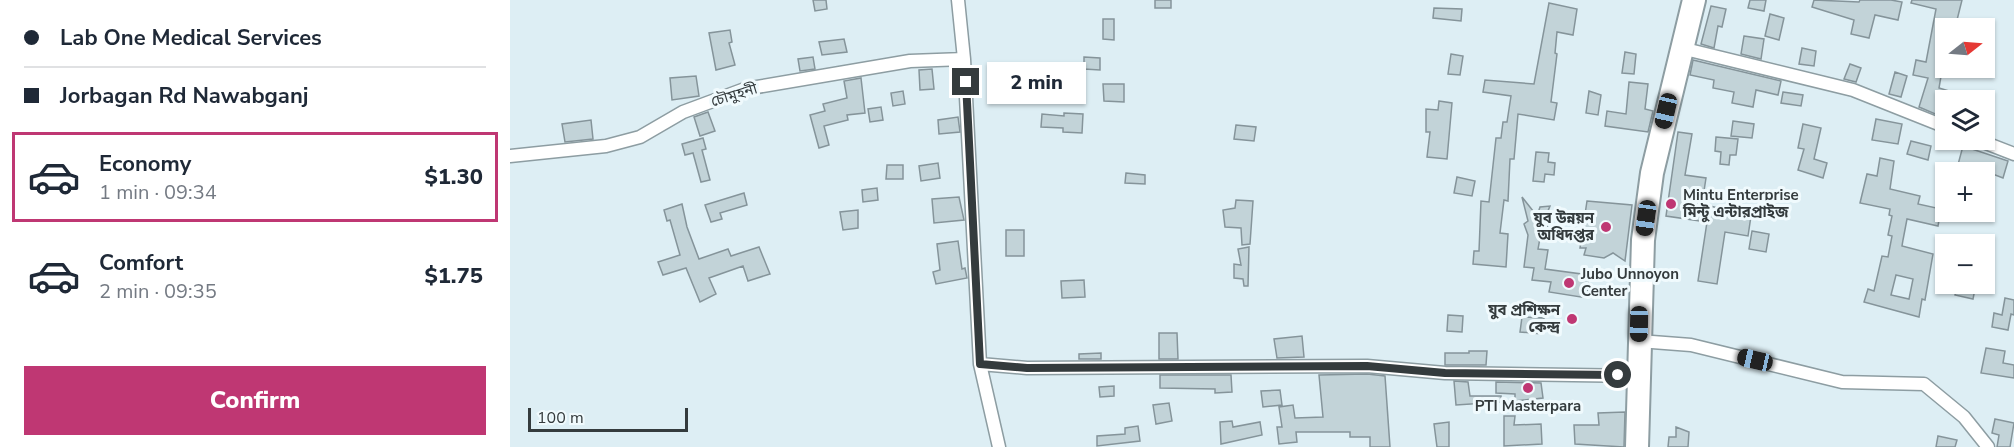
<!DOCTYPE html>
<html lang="en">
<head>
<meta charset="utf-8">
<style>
	body { margin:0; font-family:"Nunito Sans","Noto Sans Bengali",sans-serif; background:#f6f6f7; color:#1f2937; height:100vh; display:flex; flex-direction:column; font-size:22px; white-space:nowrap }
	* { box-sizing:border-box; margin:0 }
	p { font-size:20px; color:#747a83 }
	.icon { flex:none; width:33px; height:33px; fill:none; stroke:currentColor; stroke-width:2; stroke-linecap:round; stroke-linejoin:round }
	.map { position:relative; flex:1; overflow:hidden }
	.sheet { display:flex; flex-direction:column; background:#fff; width:510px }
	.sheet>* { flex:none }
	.guide { display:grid; align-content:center; height:132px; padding:0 24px; background:#fff }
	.needle { width:39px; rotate:73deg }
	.fabs { position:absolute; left:1425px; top:18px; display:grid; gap:12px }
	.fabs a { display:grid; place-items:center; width:60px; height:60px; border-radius:0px; background:#fff; box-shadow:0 2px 4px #0004; font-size:30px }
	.scale { position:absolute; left:18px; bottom:15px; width:160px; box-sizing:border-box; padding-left:6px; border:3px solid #343b3d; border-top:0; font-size:16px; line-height:21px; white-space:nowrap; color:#343b3d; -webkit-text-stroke:4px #f0fafd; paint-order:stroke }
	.end { position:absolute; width:27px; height:27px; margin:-14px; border:8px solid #343b3d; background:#fff; box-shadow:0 0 0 3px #fff }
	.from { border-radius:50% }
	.bubble { position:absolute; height:42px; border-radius:0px; background:#fff; box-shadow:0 2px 4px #0004; font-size:20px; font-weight:800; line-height:42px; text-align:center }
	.car { position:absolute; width:18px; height:36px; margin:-18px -9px; border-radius:8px; box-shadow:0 0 4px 2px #0007; background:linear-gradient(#222 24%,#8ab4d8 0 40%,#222 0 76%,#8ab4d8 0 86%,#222 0) }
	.guide b { display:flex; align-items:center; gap:21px; height:57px; font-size:22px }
	.guide b+b { border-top:2px solid #e0e1e3 }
	.guide i { width:15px; height:15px; background:#1f2937 }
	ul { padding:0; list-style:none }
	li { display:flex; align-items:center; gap:18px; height:90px; margin:0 12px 9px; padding:0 12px; border:3px solid transparent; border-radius:0px }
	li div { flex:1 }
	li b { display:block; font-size:22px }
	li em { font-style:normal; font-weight:800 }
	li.on { border-color:#bf3773 }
	li>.icon { width:54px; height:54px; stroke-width:1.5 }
	.action { display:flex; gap:12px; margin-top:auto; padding:12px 24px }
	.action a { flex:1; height:69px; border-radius:0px; background:#bf3773; color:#fff; font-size:24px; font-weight:800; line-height:69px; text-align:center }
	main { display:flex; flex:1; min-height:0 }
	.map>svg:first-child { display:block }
</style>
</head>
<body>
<main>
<section class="sheet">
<div class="guide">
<b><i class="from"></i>Lab One Medical Services</b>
<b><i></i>Jorbagan Rd Nawabganj</b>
</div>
<ul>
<li class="on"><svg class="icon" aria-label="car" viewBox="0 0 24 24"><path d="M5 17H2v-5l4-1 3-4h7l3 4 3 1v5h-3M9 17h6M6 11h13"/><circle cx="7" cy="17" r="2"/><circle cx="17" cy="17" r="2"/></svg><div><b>Economy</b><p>1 min · 09:34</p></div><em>$1.30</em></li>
<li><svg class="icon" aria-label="car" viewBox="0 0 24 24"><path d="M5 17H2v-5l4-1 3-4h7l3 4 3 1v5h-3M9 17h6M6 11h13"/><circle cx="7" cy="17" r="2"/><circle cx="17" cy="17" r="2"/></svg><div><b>Comfort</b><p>2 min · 09:35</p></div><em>$1.75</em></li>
</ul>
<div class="action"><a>Confirm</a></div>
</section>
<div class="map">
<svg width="1504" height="447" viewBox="0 0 1504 447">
	<rect width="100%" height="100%" fill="#ddeef4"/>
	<path fill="#c2d3d8" stroke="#85949a" stroke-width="1.5" fill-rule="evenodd" d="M303 0H316L317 9 305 11Z
		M645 0H661V8H645Z
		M1240 0H1256L1254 11 1238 8Z
		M1304 0 1349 2 1350 0H1381L1392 2 1388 20 1365 15 1359 38 1341 34 1344 20 1302 7Z
		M1402 0H1452L1446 24 1441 23 1440 28H1436V47L1429 88 1439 91 1430 116 1409 107 1418 78 1403 75 1406 60 1416 62 1426 9 1401 3Z
		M1039 3 1067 9 1063 35 1047 32 1045 53 1047 54 1041 102 1047 103 1044 120 1008 114 1004 159H1000L998 201 994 200 990 233 998 234 996 267 963 264 964 251H969L971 201 979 202 986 138H991L993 122H997L1001 96 973 92 975 80 1024 84Z
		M1201 6 1216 9 1212 27 1208 26 1204 48 1191 44Z
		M924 8 952 9 951 21 923 18Z
		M1260 14 1274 18 1269 40 1255 36Z
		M593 19H604V40L593 39Z
		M220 30 222 42 219 43 225 65 206 70 199 33Z
		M1234 36 1254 39 1251 59 1231 54Z
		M334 39 337 52 312 55 309 42Z
		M1292 48 1306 51 1304 66 1289 64Z
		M1115 52 1126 54 1124 74 1112 73Z
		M941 54 953 56 950 75 938 74Z
		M303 57 305 69 290 71 288 59Z
		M574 57 590 58V70L574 69Z
		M1183 60 1271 81 1268 95 1246 90 1243 107 1222 103 1224 92 1203 88 1204 80 1180 75Z
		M1340 64 1351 68 1346 82 1334 79Z
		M422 69 424 89 410 90 409 70Z
		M1385 72 1397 76 1391 97 1379 94Z
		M186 76 189 96 162 100 160 78Z
		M351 78 355 113 337 115 338 120 314 126 319 145 309 148 300 115 315 111 313 104 337 98 334 81Z
		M1119 82 1138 84 1135 109 1143 111 1138 132 1095 126 1097 111 1116 114Z
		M593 84H614V102L594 101Z
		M393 91 395 104 383 106 381 93Z
		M1079 91 1091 95 1088 115 1076 113Z
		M1273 92 1293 95 1291 106 1271 103Z
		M929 101 942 103 937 159 917 157 920 132H916V109L928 110Z
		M371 107 373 120 360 122 358 109Z
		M198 112 205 131 190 136 184 117Z
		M554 113 573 114 572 133 553 132V128L531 127 532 114 554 116Z
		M448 117 450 132 429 134 428 120Z
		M1366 119 1392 124 1388 144 1362 140Z
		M81 120 83 139 55 142 52 124Z
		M1223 121 1244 124 1242 138 1221 136Z
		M1293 124 1311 128 1304 159 1317 163 1313 178 1288 170 1294 149 1288 148Z
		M726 125 746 127 744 141 724 139Z
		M1168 132 1182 134 1175 175 1196 178 1192 204 1241 216 1238 236 1215 232 1207 284 1188 281 1197 222 1156 216Z
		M1206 137 1228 139 1226 155H1220L1219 165 1210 164 1211 152 1205 151Z
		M193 138 196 149 192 150 200 180 191 182 183 153 175 155 172 144Z
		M1401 141 1421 146 1418 160 1397 154Z
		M1453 146 1498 161 1493 178 1467 168 1466 172H1446Z
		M1026 152 1039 153 1038 162 1045 163 1044 175 1035 174 1034 182 1023 181Z
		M1370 158 1384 161 1380 189 1410 196 1408 204 1431 209 1428 226 1397 219 1393 240 1392 246 1423 254 1415 300 1412 299 1409 317 1354 302 1358 289 1364 291 1372 256 1378 257 1382 236 1378 235 1382 216 1379 215 1380 209 1350 203 1357 174 1367 176ZM1386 275 1403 279 1399 299 1381 295Z
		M428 163 430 178 411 181 409 166Z
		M377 165H393V179H376Z
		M616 173 635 175V184L615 183Z
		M947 177 965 181 962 196 944 193Z
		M367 188 368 200 353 202 352 190Z
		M234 193 237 205 210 213 212 219 201 222 195 205Z
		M449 197 454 220 424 223 422 199Z
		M1012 197 1027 216 1030 207 1040 206 1035 218 1038 229 1030 238 1028 249 1038 250 1035 269 1079 275 1077 298 1039 292 1041 282 1022 280 1024 268 1014 267 1018 235 1014 224 1018 221Z
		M726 200 743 201 740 244 732 245 731 228 715 227 713 210 725 208Z
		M1077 201 1122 205 1115 261 1103 253 1094 258 1074 255 1076 248H1070Z
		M172 204 177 227 189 259 218 249 221 256 249 247 260 274 238 281 233 266 199 278 206 294 190 302 176 268 153 275 148 262 170 255 160 220 157 221 154 210Z
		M348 210V228L333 230 330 212Z
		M496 230H514V256H496Z
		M1242 231 1259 234 1256 252 1239 249Z
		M448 241 452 269 455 268 457 278 426 284 423 272 430 270 427 244Z
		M739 247 738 286H734L733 279 724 278V264L731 265 728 249Z
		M574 280 575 297 552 298 551 281Z
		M1448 284H1466L1463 299 1445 295Z
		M1495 298 1504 300V315L1501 314 1498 330 1482 327 1484 313 1492 315Z
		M938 315 953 316 952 332 937 331Z
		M1012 317 1034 318 1032 334 1010 332Z
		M649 333H667L668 359H649Z
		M792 336 794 357 767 358 764 339Z
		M1476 348 1495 351 1493 363 1504 365V378L1471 373Z
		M959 351H977L976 365H935V353H959Z
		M591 353V359H569V354Z
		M857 374 875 376 880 447H860V437H840V432H786L787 442 769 444 767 427H772L769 407 783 405 785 418 813 417 809 375Z
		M650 375H721L722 392 705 393V389L650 388Z
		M944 381 958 382 960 396H991V402L946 405Z
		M986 382 1031 383 1033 398 1005 401V394L986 393Z
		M604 386V396L590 397 589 387Z
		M770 390 772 405 753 407 751 391Z
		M659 403 662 421 646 424 643 405Z
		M1115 412 1114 447 1065 444 1064 425H1089L1088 413Z
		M994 416H1005L1004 425 1031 424 1032 444 994 446Z
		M1485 419 1504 423 1500 447H1487L1489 435 1482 433Z
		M722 421 723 427 750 422 752 435 711 444 710 422Z
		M939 422V447H927L924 424Z
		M628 426 630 441 587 446V436L615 434V428Z
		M1166 427 1179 432 1178 447H1158L1159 437H1166Z
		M1428 436 1447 440 1445 447H1426Z"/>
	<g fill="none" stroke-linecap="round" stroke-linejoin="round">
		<defs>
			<path id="street" d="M448 0 454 59 470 364 489 447
				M1171 48 1343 90 1436 127
				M1468 140 1504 154
				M0 156 96 146 130 137 173 112 235 89 400 61 454 59
				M1129 341 1181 345 1332 382 1414 384 1454 417 1478 447
				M470 364 517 368 857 366 935 373 1129 376"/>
			<path id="highway" d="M1127 447 1133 240 1142 173 1184 0"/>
		</defs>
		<use href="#street" stroke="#8d9da2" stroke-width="15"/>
		<use href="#highway" stroke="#8d9da2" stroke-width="26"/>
		<use href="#street" stroke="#fff" stroke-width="12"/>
		<use href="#highway" stroke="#fff" stroke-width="22"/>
	</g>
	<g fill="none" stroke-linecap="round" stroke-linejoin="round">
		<path stroke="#343b3d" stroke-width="8" d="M456 82 470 364 517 368 857 366 935 373 1108 375"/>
	</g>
	<g fill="#bf3773" stroke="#f0fafd" stroke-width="2">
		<circle cx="1161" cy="204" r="6"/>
		<circle cx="1096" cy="227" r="6"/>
		<circle cx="1059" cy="283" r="6"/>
		<circle cx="1062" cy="319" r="6"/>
		<circle cx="1018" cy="388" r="6"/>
	</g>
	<g text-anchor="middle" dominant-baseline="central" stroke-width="6" stroke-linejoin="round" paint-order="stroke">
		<g font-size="15" fill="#343b3d" stroke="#f0fafd">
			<text transform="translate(224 95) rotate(-17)">চৌমুহনী</text>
		</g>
		<g font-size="15" font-weight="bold" fill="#343b3d" stroke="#f0fafd" text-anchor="start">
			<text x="1173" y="195">Mintu Enterprise<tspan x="1173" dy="17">মিন্টু এন্টারপ্রাইজ</tspan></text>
			<text x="1084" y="218" text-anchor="end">যুব উন্নয়ন<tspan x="1084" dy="17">অধিদপ্তর</tspan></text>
			<text x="1071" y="274">Jubo Unnoyon<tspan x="1071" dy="17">Center</tspan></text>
			<text x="1050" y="310" text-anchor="end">যুব প্রশিক্ষন<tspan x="1050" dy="17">কেন্দ্র</tspan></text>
			<text x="1018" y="406" text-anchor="middle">PTI Masterpara</text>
		</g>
	</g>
</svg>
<div class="fabs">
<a><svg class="needle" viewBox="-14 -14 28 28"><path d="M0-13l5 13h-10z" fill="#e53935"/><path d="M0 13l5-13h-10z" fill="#747a83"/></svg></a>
<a><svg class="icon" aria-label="layers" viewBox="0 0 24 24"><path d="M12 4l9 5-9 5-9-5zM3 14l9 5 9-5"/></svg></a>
<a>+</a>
<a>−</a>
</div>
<div class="scale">100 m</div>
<i class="end from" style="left:1108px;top:375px"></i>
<i class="end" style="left:456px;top:82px"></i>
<div class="bubble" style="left:477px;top:62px;width:99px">2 min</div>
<i class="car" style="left:1156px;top:111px;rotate:193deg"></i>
<i class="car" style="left:1136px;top:218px;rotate:188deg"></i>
<i class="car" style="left:1129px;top:324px;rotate:181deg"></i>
<i class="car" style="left:1245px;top:360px;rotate:283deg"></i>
</div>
</main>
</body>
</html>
